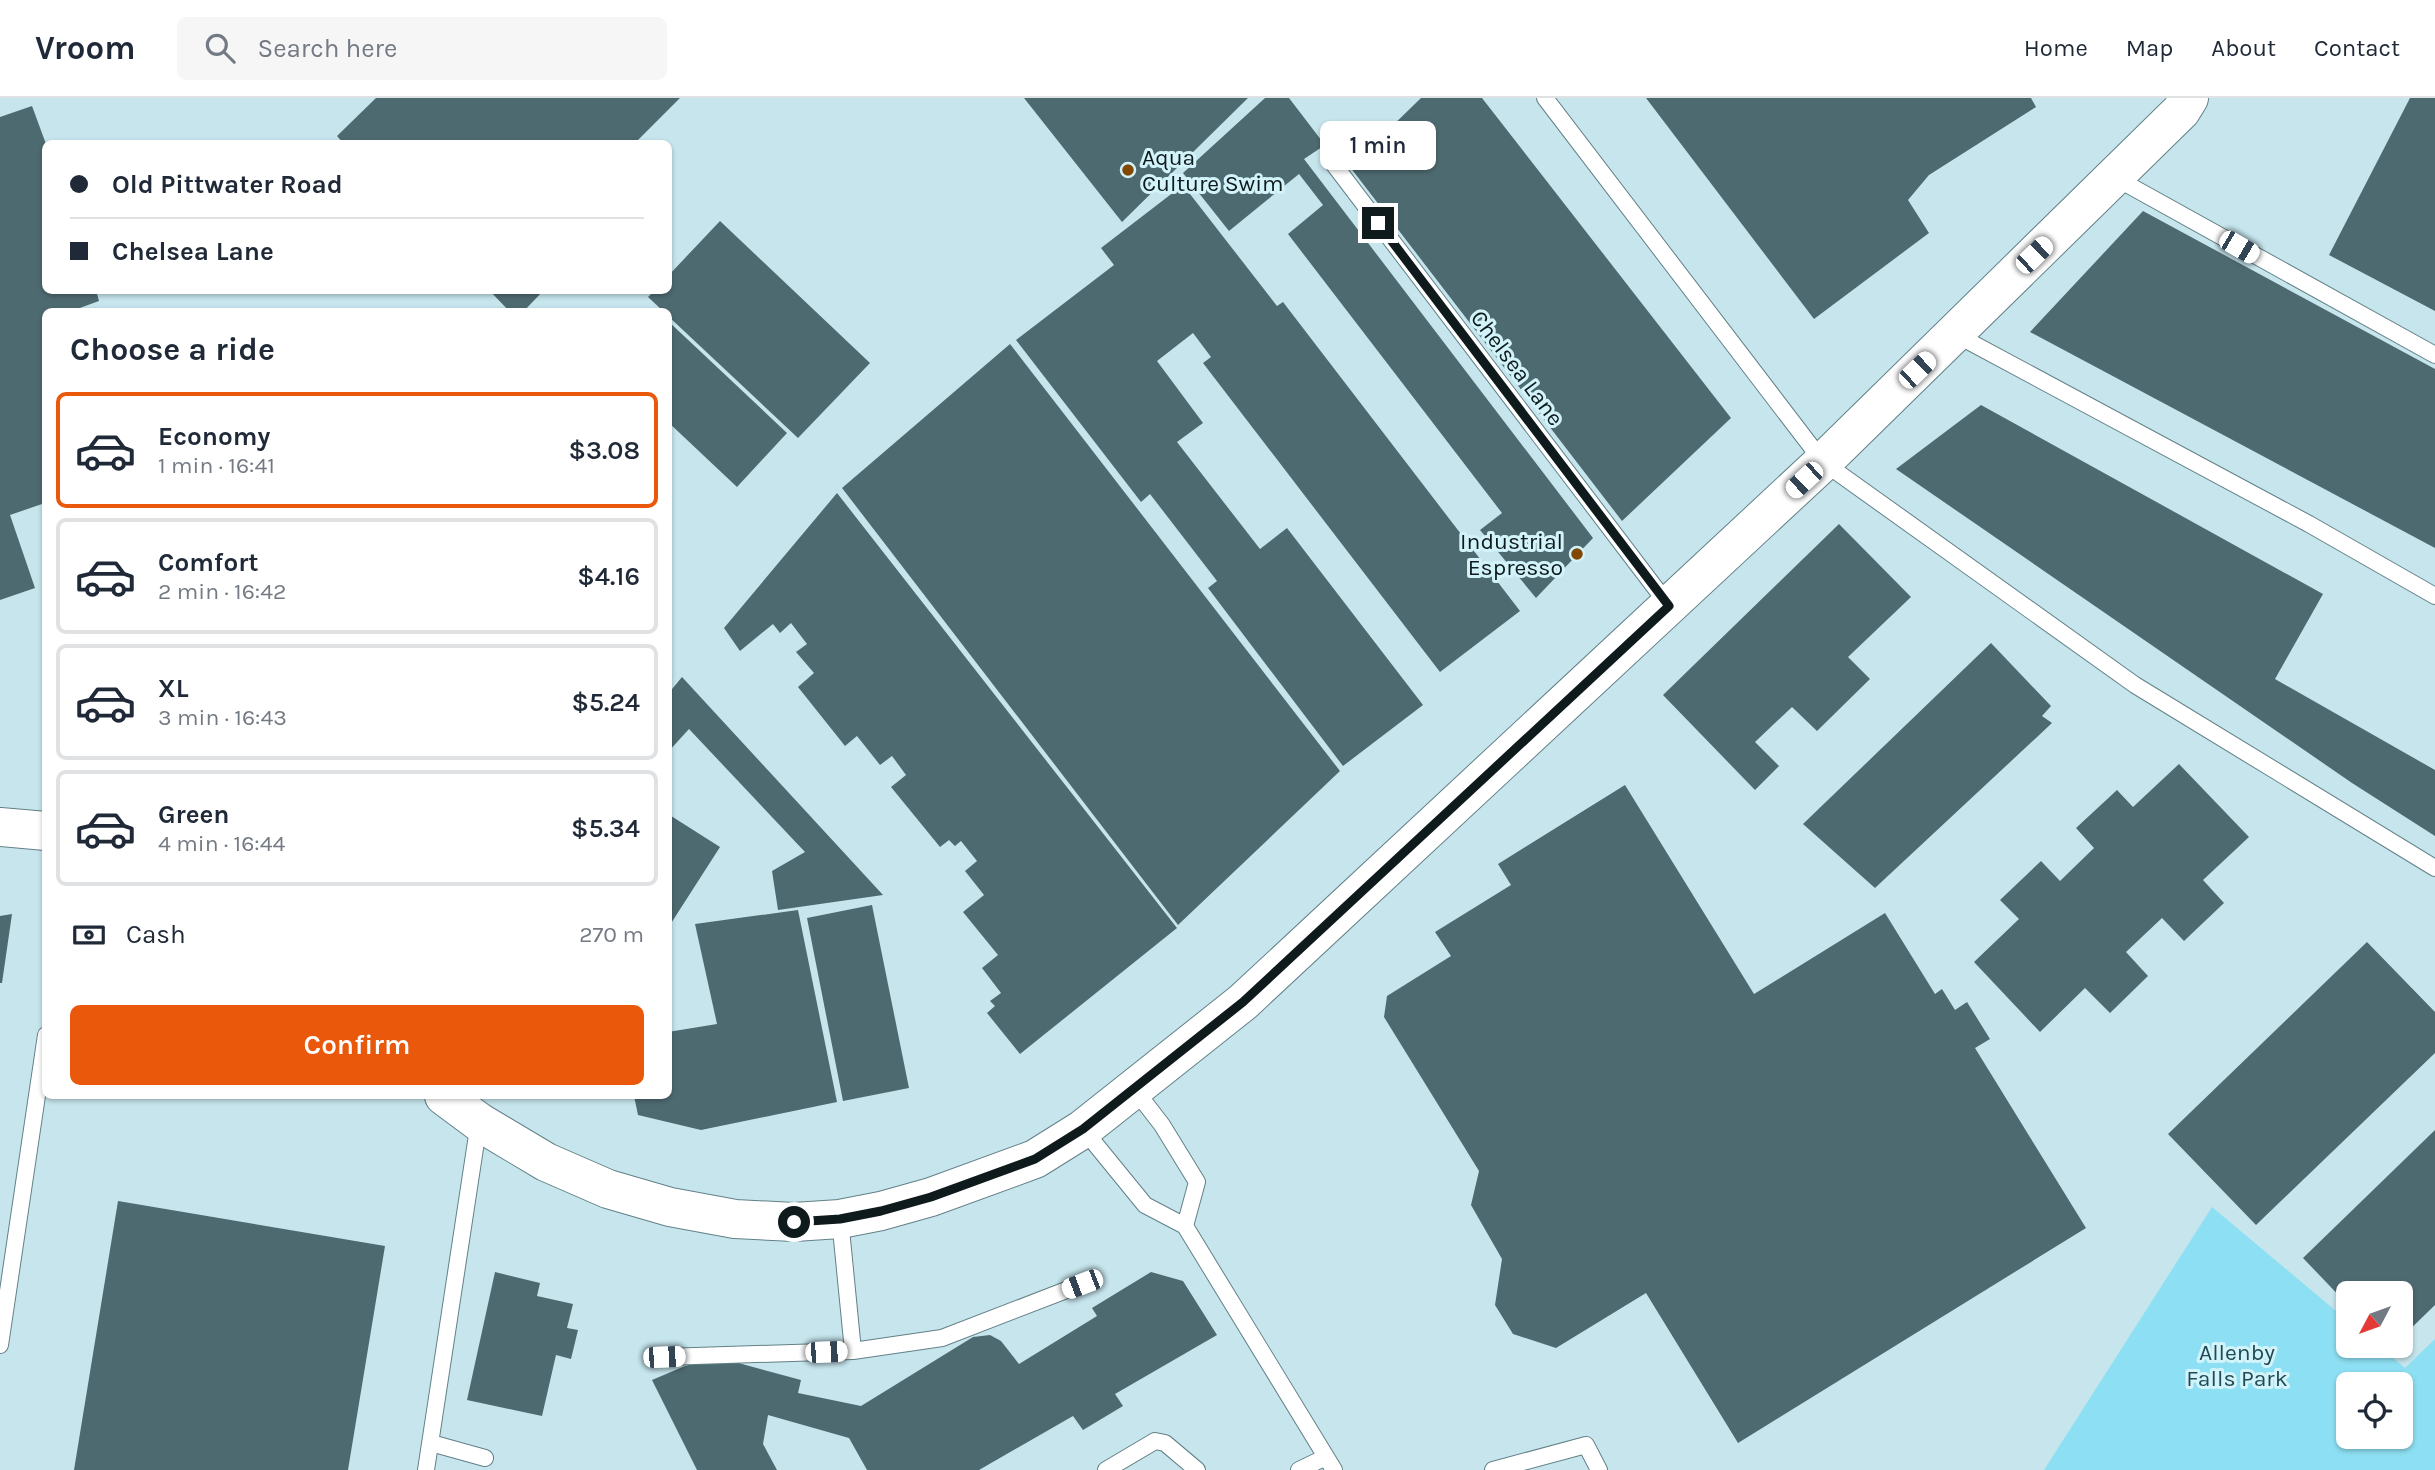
<!DOCTYPE html>
<html lang="en">
<head>
<meta charset="utf-8">
<style>
	body { margin:0; font-family:Karla,sans-serif; background:#f6f6f7; color:#1f2937; height:100vh; display:flex; flex-direction:column; font-size:26px; white-space:nowrap }
	* { box-sizing:border-box; margin:0 }
	p { font-size:23px; color:#747a83 }
	.icon { flex:none; width:38px; height:38px; fill:none; stroke:currentColor; stroke-width:2; stroke-linecap:round; stroke-linejoin:round }
	.map { position:relative; flex:1; overflow:hidden }
	.panel { position:absolute; left:42px; top:210px; width:630px; height:791px; display:flex; flex-direction:column; background:#fff; border-radius:10px; box-shadow:0 2px 5px #0004 }
	.panel>* { flex:none }
	.banner { position:absolute; left:42px; top:42px; width:630px; height:154px; border-radius:10px; box-shadow:0 2px 5px #0004; display:grid; align-content:center; height:154px; padding:0 28px; background:#fff }
	.needle { width:46px; rotate:229deg }
	.tools { position:absolute; left:2336px; top:1183px; display:grid; gap:14px }
	.tools a { display:grid; place-items:center; width:77px; height:77px; border-radius:10px; background:#fff; box-shadow:0 2px 5px #0004; font-size:35px }
	.end { position:absolute; width:32px; height:32px; margin:-16px; border:9px solid #0e1a1c; background:#fff; box-shadow:0 0 0 4px #fff }
	.from { border-radius:50% }
	.bubble { position:absolute; height:49px; border-radius:10px; background:#fff; box-shadow:0 2px 5px #0004; font-size:23px; font-weight:600; line-height:49px; text-align:center }
	.car { position:absolute; width:21px; height:42px; margin:-21px -10px; border-radius:9px; box-shadow:0 0 5px 2px #0007; background:linear-gradient(#fff 24%,#345 0 40%,#fff 0 76%,#345 0 86%,#fff 0) }
	.banner b { display:flex; align-items:center; gap:24px; height:66px; font-size:26px }
	.banner b+b { border-top:2px solid #e0e1e3 }
	.banner i { width:18px; height:18px; background:#1f2937 }
	ul { padding:0; list-style:none }
	li { display:flex; align-items:center; gap:21px; height:116px; margin:0 14px 10px; padding:0 14px; border:4px solid #e0e1e3; border-radius:10px }
	li div { flex:1 }
	li b { display:block; font-size:26px }
	li em { font-style:normal; font-weight:600 }
	li.on { border-color:#ea580c }
	li>.icon { width:63px; height:63px; stroke-width:1.5 }
	h2 { padding:0 28px; font-size:32px; line-height:84px }
	.pay { display:flex; align-items:center; gap:18px; height:77px; padding:0 28px; font-size:26px }
	.pay p { margin-inline-start:auto }
	.primary-button { display:flex; gap:14px; margin-top:auto; padding:14px 28px }
	.primary-button a { flex:1; height:80px; border-radius:10px; background:#ea580c; color:#fff; font-size:28px; font-weight:600; line-height:80px; text-align:center }
	header { display:flex; align-items:center; gap:42px; box-sizing:border-box; height:98px; padding:0 35px; background:#fff; border-bottom:2px solid #e0e1e3 }
	header strong { font-size:33px }
	nav { display:flex; gap:38px; margin-inline-start:auto; font-size:24px }
	.search { width:490px; height:63px; background:#f6f6f7; display:flex; align-items:center; gap:18px; box-sizing:border-box; padding:0 24px; border-radius:10px; color:#747a83; font-size:26px }
	.map>svg:first-child { display:block }
</style>
</head>
<body>
<header>
<strong>Vroom</strong>
<div class="search"><svg class="icon" aria-label="search" viewBox="0 0 24 24"><circle cx="10" cy="10" r="6"/><path d="M15 15l6 6"/></svg>Search here</div>
<nav><a>Home</a><a>Map</a><a>About</a><a>Contact</a></nav>
</header>
<div class="map">
<svg width="2435" height="1372" viewBox="0 0 2435 1372">
	<rect width="100%" height="100%" fill="#c6e5ed"/>
	<path fill="#8de0f3" fill-rule="evenodd" d="M2212 1109 2348 1223V1248H2379L2405 1270 2435 1241V1372H2044ZM2348 1286H2401V1339H2348Z"/>
	<path fill="#4e6a71" d="M376 0H680L634 46H344L337 38Z
		M1024 0H1248L1122 124Z
		M1265 0H1289L1325 47 1304 61 1593 440 1536 500 1480 432 1502 415 1288 136 1323 107 1299 76 1229 133 1183 75Z
		M1421 0H1482L1731 320 1622 423 1350 69Z
		M1646 0H2031L2036 9 1929 77 1908 102 1929 135 1814 221Z
		M2410 0H2435V213L2329 157Z
		M32 8 46 46V192H96L99 203 77 211 78 214H46V416L42 406 10 417 35 490 0 502V19Z
		M1183 87 1277 208 1283 204 1520 513 1440 574 1203 265 1211 259 1193 235 1157 263 1203 325 1177 344 1260 451 1287 430 1423 607 1343 668 1208 490 1217 483 1150 396 1141 404 1016 242 1114 167 1101 150Z
		M2143 113 2435 271V450L2030 234Z
		M720 123 870 265 798 340 668 218V214H664L648 199 655 192H668V178Z
		M489 192H544L523 214H510Z
		M668 223 787 335 737 389 668 324Z
		M1010 246 1340 673 1178 827 842 390Z
		M1981 307 2323 496 2275 581 2435 672V738L2352 685 1896 371Z
		M837 395 1177 830 1020 956 987 915 995 908 990 903 1001 895 982 870 998 857 963 814 984 797 965 773 977 763 961 743 955 748 949 742 940 749 891 689 906 677 892 658 880 667 857 638 845 648 798 589 814 575 796 554 807 546 791 525 780 535 773 526 740 553 724 530Z
		M1839 426 1911 499 1848 559 1870 581 1817 633 1792 609 1755 644 1779 668 1755 692 1663 597Z
		M1991 545 2051 608 2042 618 2052 625 1875 790 1803 726Z
		M682 579 883 797 778 812 772 773 805 754 689 631 668 654V596Z
		M2179 666 2249 739 2203 782 2224 805 2184 843 2162 820 2126 854 2148 878 2110 915 2085 890 2040 934 1974 864 2019 821 2000 802 2041 763 2060 783 2094 750 2076 730 2117 692 2133 709Z
		M1625 687 1754 896 1885 815 1935 896 1942 891 1955 912 1967 904 1990 941 1975 950 2086 1130 1738 1345 1646 1195 1556 1250 1513 1236 1495 1207 1502 1161 1471 1107 1479 1073 1384 919 1387 898 1451 858 1435 834 1511 787 1498 766Z
		M668 716 720 749 668 830Z
		M872 807 909 990 843 1003 807 820Z
		M798 812 837 1004 701 1032 638 1017 634 998H668V934L717 926 695 826Z
		M12 816 2 885H0V818Z
		M2367 844 2435 914V955L2256 1127 2168 1036Z
		M2435 1032V1207L2401 1240V1195H2348V1207L2303 1160Z
		M118 1103 385 1148 348 1372H74Z
		M495 1174 540 1185 537 1198 573 1206 567 1230 578 1232 571 1261 556 1257 542 1318 467 1302Z
		M1151 1174 1183 1183 1217 1237 1115 1296 1123 1308 1083 1332 1073 1318 979 1372H867L849 1340 768 1317 763 1346 777 1372H697L652 1282 685 1268 709 1262 731 1263 801 1282 798 1295 861 1308 973 1239 990 1237 1001 1243 1019 1266 1097 1218 1092 1210Z"/>
	<g fill="none" stroke-linecap="round" stroke-linejoin="round">
		<defs>
			<path id="lane" d="M1545 0 1823 364 2135 587 2435 770
				M1329 60 1669 508
				M2114 79 2435 257
				M1955 236 2309 426 2435 498
				M1135 992 1162 1027 1197 1084 1185 1128
				M1083 1031 1145 1107 1185 1128 1334 1372
				M0 1247 46 937
				M853 1253 942 1240 1082 1186
				M664 1259 853 1253 840 1121
				M431 1345 485 1360
				M426 1372 479 1024
				M1106 1372 1155 1343 1165 1345 1197 1372
				M1299 1372 1326 1359
				M1493 1372 1586 1347 1599 1372"/>
			<path id="secondary" d="M0 729 46 733
				M444 998 479 1024 546 1064 608 1091 670 1109 735 1121 794 1124 840 1121 881 1113 931 1099 1035 1061 1083 1031 1243 904 1823 364 2181 13 2189 0"/>
		</defs>
		<use href="#lane" stroke="#638087" stroke-width="18"/>
		<use href="#secondary" stroke="#638087" stroke-width="40"/>
		<use href="#lane" stroke="#fff" stroke-width="16"/>
		<use href="#secondary" stroke="#fff" stroke-width="38"/>
	</g>
	<g fill="none" stroke-linecap="round" stroke-linejoin="round">
		<path stroke="#0e1a1c" stroke-width="9" d="M794 1124 840 1121 881 1113 931 1099 1035 1061 1083 1031 1243 904 1669 508 1378 125"/>
	</g>
	<g fill="#834800" stroke="#d3f3fa" stroke-width="2.5">
		<circle cx="1128" cy="72" r="7"/>
		<circle cx="1577" cy="456" r="7"/>
	</g>
	<g text-anchor="middle" dominant-baseline="central" stroke-width="6" stroke-linejoin="round" paint-order="stroke">
		<g font-size="23" fill="#0e1a1c" stroke="#d3f3fa" text-anchor="start">
			<text x="1142" y="59">Aqua<tspan x="1142" dy="26">Culture Swim</tspan></text>
			<text x="1563" y="443" text-anchor="end">Industrial<tspan x="1563" dy="26">Espresso</tspan></text>
		</g>
		<g font-size="23" fill="#0e1a1c" stroke="#d3f3fa">
			<text transform="translate(1517 270) rotate(53)">Chelsea Lane</text>
		</g>
		<g font-size="23" fill="#1f4a54" stroke="#d3f3fa">
			<text x="2237" y="1254">Allenby<tspan x="2237" dy="26">Falls Park</tspan></text>
		</g>
	</g>
</svg>
<div class="tools">
<a><svg class="needle" viewBox="-14 -14 28 28"><path d="M0-13l5 13h-10z" fill="#e53935"/><path d="M0 13l5-13h-10z" fill="#747a83"/></svg></a>
<a><svg class="icon" aria-label="locate" viewBox="0 0 24 24"><circle cx="12" cy="12" r="6"/><path d="M12 2v4M12 18v4M2 12h4M18 12h4"/></svg></a>
</div>
<i class="end from" style="left:794px;top:1124px"></i>
<i class="end" style="left:1378px;top:125px"></i>
<div class="bubble" style="left:1320px;top:23px;width:116px">1 min</div>
<i class="car" style="left:2239px;top:149px;rotate:120deg"></i>
<i class="car" style="left:2034px;top:157px;rotate:46deg"></i>
<i class="car" style="left:1917px;top:272px;rotate:46deg"></i>
<i class="car" style="left:1804px;top:382px;rotate:227deg"></i>
<i class="car" style="left:1082px;top:1186px;rotate:249deg"></i>
<i class="car" style="left:826px;top:1254px;rotate:88deg"></i>
<i class="car" style="left:664px;top:1259px;rotate:88deg"></i>
<div class="banner">
<b><i class="from"></i>Old Pittwater Road</b>
<b><i></i>Chelsea Lane</b>
</div>
<section class="panel">
<h2>Choose a ride</h2>
<ul>
<li class="on"><svg class="icon" aria-label="car" viewBox="0 0 24 24"><path d="M5 17H2v-5l4-1 3-4h7l3 4 3 1v5h-3M9 17h6M6 11h13"/><circle cx="7" cy="17" r="2"/><circle cx="17" cy="17" r="2"/></svg><div><b>Economy</b><p>1 min · 16:41</p></div><em>$3.08</em></li>
<li><svg class="icon" aria-label="car" viewBox="0 0 24 24"><path d="M5 17H2v-5l4-1 3-4h7l3 4 3 1v5h-3M9 17h6M6 11h13"/><circle cx="7" cy="17" r="2"/><circle cx="17" cy="17" r="2"/></svg><div><b>Comfort</b><p>2 min · 16:42</p></div><em>$4.16</em></li>
<li><svg class="icon" aria-label="car" viewBox="0 0 24 24"><path d="M5 17H2v-5l4-1 3-4h7l3 4 3 1v5h-3M9 17h6M6 11h13"/><circle cx="7" cy="17" r="2"/><circle cx="17" cy="17" r="2"/></svg><div><b>XL</b><p>3 min · 16:43</p></div><em>$5.24</em></li>
<li><svg class="icon" aria-label="car" viewBox="0 0 24 24"><path d="M5 17H2v-5l4-1 3-4h7l3 4 3 1v5h-3M9 17h6M6 11h13"/><circle cx="7" cy="17" r="2"/><circle cx="17" cy="17" r="2"/></svg><div><b>Green</b><p>4 min · 16:44</p></div><em>$5.34</em></li>
</ul>
<div class="pay"><svg class="icon" aria-label="cash" viewBox="0 0 24 24"><path d="M3 7h18v10H3z"/><circle cx="12" cy="12" r="2"/></svg>Cash<p>270 m</p></div>
<div class="primary-button"><a>Confirm</a></div>
</section>
</div>
</body>
</html>
